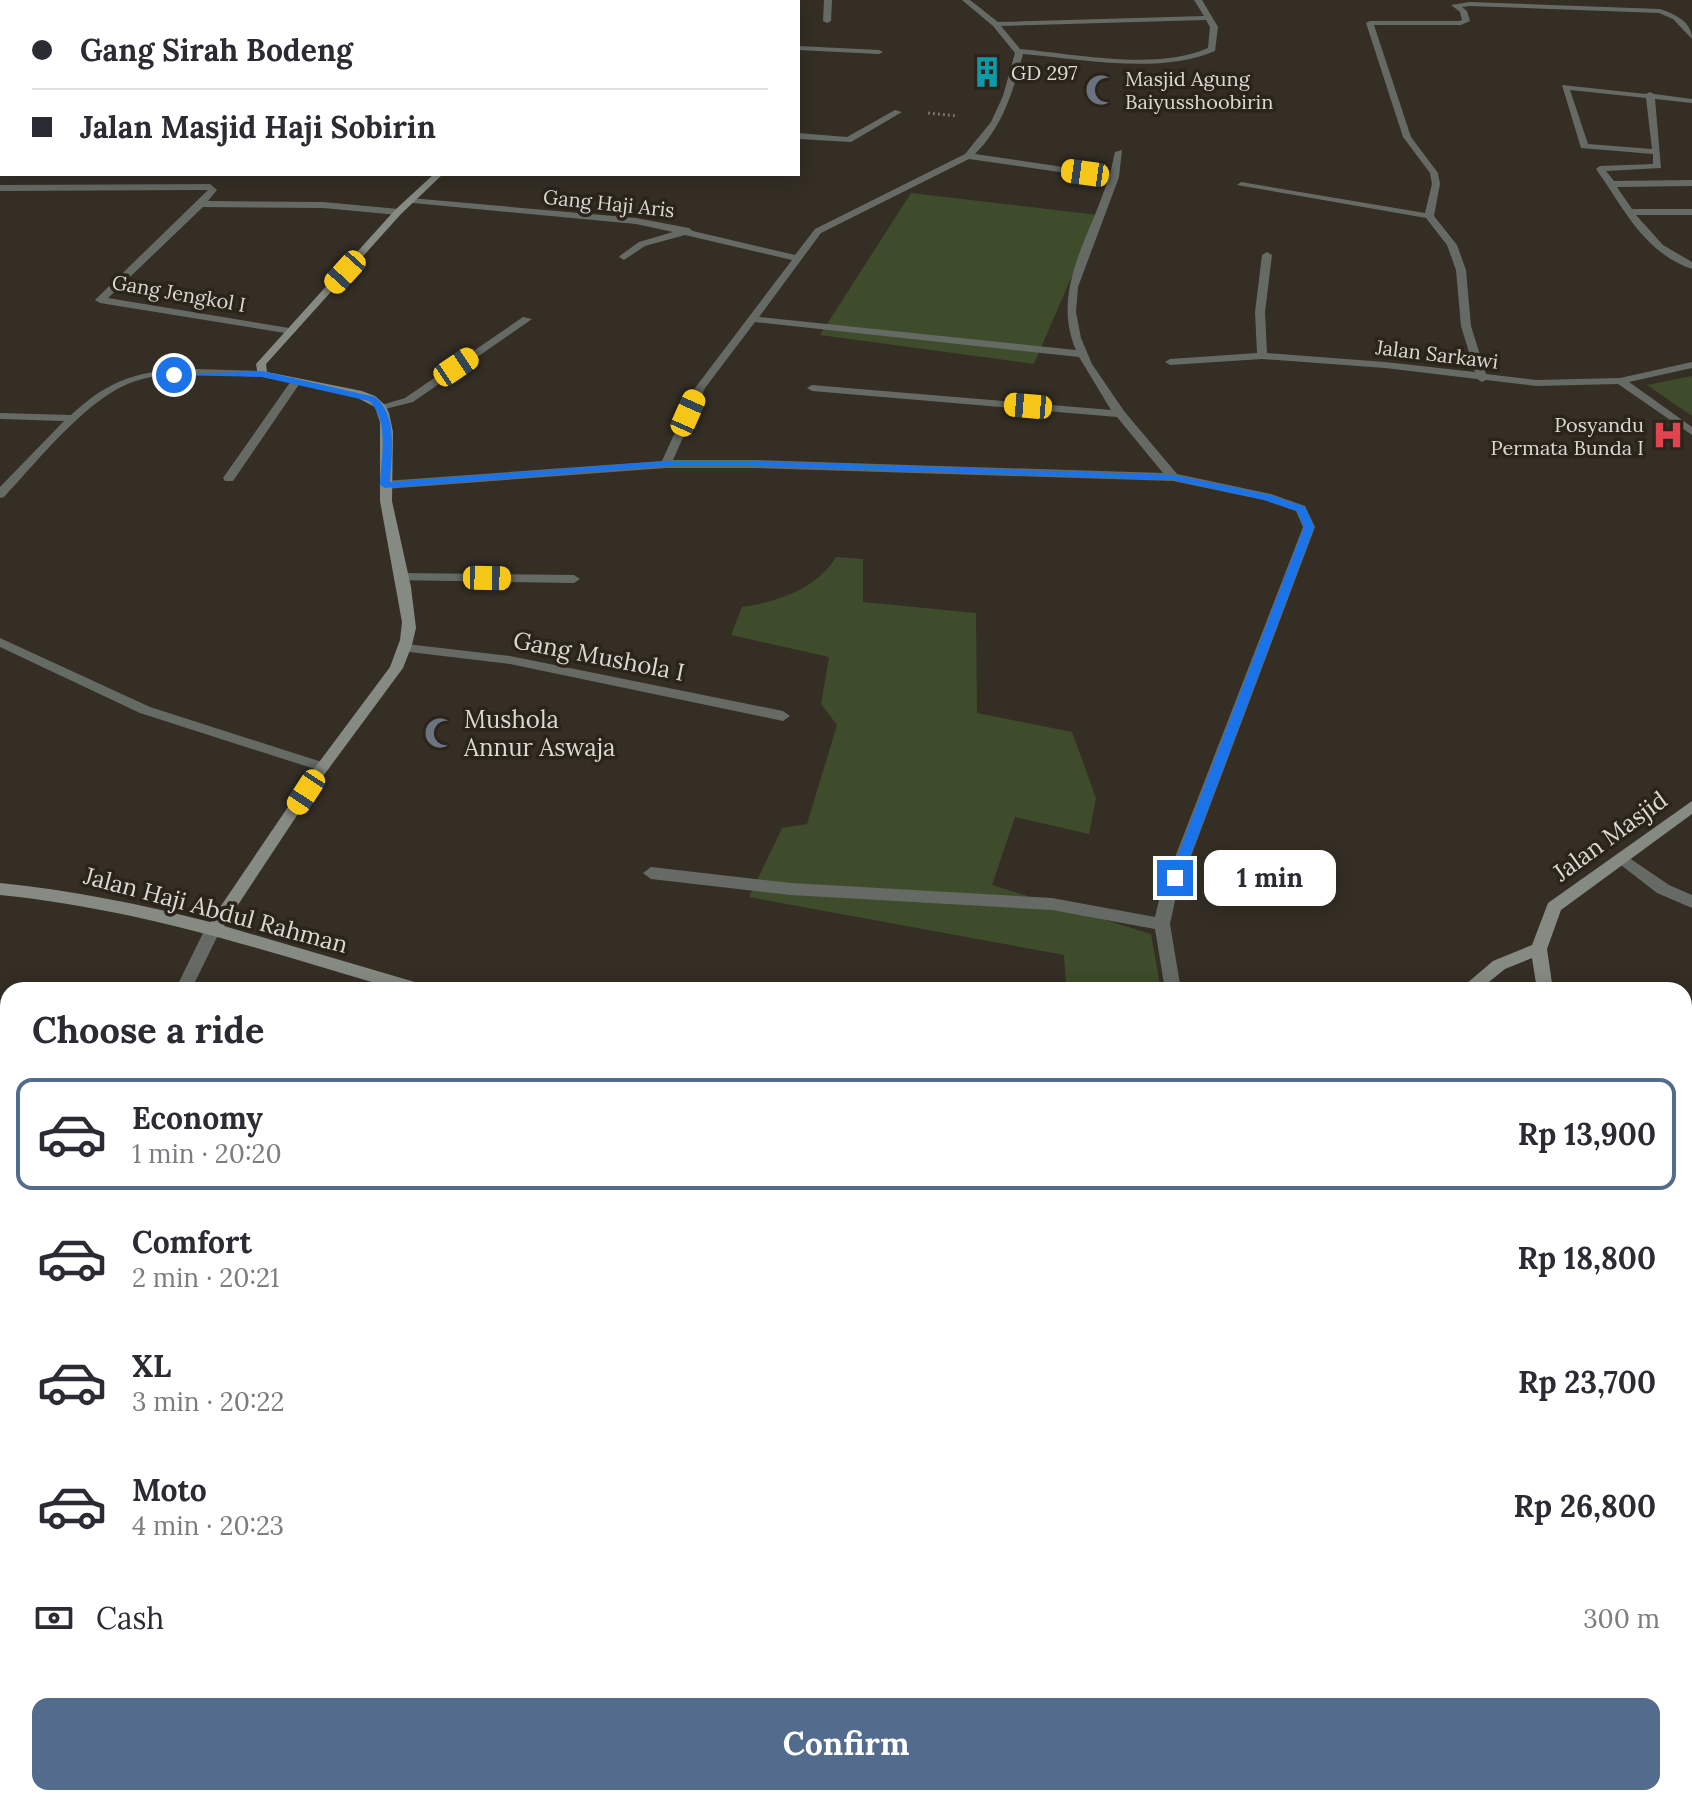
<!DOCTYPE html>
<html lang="en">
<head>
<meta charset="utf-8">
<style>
	body { margin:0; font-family:Lora,serif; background:#f2f2f3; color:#2b2b33; height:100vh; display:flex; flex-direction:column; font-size:30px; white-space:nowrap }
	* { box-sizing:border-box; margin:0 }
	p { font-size:26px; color:#7c7c81 }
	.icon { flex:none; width:44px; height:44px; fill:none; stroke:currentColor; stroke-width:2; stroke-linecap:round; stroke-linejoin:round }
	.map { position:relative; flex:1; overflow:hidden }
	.details { position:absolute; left:0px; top:982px; width:1692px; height:824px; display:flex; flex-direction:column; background:#fff; border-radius:24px 24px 0 0; box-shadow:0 4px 20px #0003 }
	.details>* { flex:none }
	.guide { position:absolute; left:0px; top:0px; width:800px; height:176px; box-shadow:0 4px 20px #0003; display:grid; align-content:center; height:176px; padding:0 32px; background:#fff }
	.end { position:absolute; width:36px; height:36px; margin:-18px; border:10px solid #1a73e8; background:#fff; box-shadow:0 0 0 4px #fff }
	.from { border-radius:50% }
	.bubble { position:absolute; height:56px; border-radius:16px; background:#fff; box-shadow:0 4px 20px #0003; font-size:26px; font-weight:800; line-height:56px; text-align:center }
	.car { position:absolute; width:24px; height:48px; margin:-24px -12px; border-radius:10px; box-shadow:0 0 6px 2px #0007; background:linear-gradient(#f5c518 24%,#345 0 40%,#f5c518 0 76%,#345 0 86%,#f5c518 0) }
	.guide b { display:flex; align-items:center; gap:28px; height:76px; font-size:30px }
	.guide b+b { border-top:2px solid #e1e1e2 }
	.guide i { width:20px; height:20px; background:#2b2b33 }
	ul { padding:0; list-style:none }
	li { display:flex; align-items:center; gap:24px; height:112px; margin:0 16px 12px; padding:0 16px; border:4px solid transparent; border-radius:16px }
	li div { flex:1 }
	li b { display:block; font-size:30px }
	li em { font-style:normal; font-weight:800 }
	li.selected { border-color:#536c8d }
	li>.icon { width:72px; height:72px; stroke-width:1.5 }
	h2 { padding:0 32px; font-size:36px; line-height:96px }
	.pay { display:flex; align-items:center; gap:20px; height:88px; padding:0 32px; font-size:30px }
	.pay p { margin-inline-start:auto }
	.action { display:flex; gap:16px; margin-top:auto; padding:16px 32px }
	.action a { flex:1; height:92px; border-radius:16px; background:#536c8d; color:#fff; font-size:32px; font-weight:800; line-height:92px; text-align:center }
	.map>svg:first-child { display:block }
</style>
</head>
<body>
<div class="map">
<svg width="1692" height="1806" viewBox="0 0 1692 1806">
	<rect width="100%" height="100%" fill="#342e25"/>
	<path fill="#3e4c2b" d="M911 193 1098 215 1034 364 820 335Z
		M1692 376V416L1647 385Z
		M836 557 863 559V602L976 613 977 713 1072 732 1096 798 1089 834 1015 817 992 885 1151 934 1161 990H1074L1066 984 1064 955 749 897 782 828 807 824 837 725 821 704 829 657 731 635 742 607C777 602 818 588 836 557Z
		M574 1798H849L820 1806H590Z
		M1008 1798H1097L1096 1806H1030Z"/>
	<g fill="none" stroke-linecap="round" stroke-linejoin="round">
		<path stroke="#756f68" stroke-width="3" stroke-dasharray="2 3" stroke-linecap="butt" d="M928 113 958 116"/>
		<path fill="#666a65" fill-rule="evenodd" d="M148 0H157L146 2Z
			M297 0H305L295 2Z
			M713 0H721L712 2Z
			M824 0H832L831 21 827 23 823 21Z
			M962 0H970L998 22 1204 16 1194 0H1202L1218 27 1215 51C1160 75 1081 59 1023 54 1013 91 1003 127 975 154L1110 174 1115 152 1122 150 1119 177 1078 287 1076 312 1081 338 1092 364 1124 411 1177 474 1271 494 1305 506 1315 527 1176 896 1170 924 1181 990H1165L1155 929 1052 910 791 895 651 879 643 873 651 867 791 883 1052 898 1155 917 1160 896 1303 527 1296 511 1264 500 1173 481 755 468H666L385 489 379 485 385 481 662 461 695 388 792 260 685 235 645 246 624 260 619 257 621 255 639 242 673 232 636 224 413 203 410 202V198L636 218 689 228 693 231 795 255 815 229 965 154 991 122 1003 96 1015 53 993 26ZM1206 20 1210 27 1208 48C1157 71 1075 54 1020 49L1001 26ZM969 159 1108 179C1091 236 1050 290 1076 350L759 317 821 233ZM755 322 1079 357 1111 410 812 385 807 388 812 391 1117 417 1163 473 755 460H673L705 388Z
			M1470 2 1660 9C1675 14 1692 22 1692 39L1673 19 1659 13 1470 6 1462 7 1467 11 1470 21 1461 25H1374L1411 137 1438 173 1440 184 1434 216 1457 245 1466 270 1471 326 1486 374 1536 380 1620 378 1692 362V368L1629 382 1692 427V435L1618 384 1536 386 1486 380 1482 382 1477 379 1385 368 1262 359 1170 365 1165 362 1170 359 1257 353 1255 312 1262 255 1267 252 1272 255 1265 312 1267 353 1385 362 1475 372 1461 326 1456 270 1447 245 1426 218 1237 185 1241 182 1425 213 1432 184 1430 173 1403 137 1366 23 1370 21H1460L1462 20 1460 12 1451 5Z
			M0 28H2V32H0Z
			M798 46 879 50 883 52 879 54 798 50Z
			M0 75H2V79H0Z
			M1562 85 1646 94 1650 92 1654 94 1692 99V103L1655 99 1661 168 1606 171 1614 181 1692 180V186L1617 187 1632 209H1692V215H1636L1663 245 1692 262V269C1643 252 1624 208 1596 169L1600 166 1653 164V154L1581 148ZM1570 90 1646 98 1652 149 1588 144Z
			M895 110 902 112 851 142 798 139V133L847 137Z
			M210 184 217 190 208 201 323 202 398 209 403 212 398 215 323 208 203 207 108 298 295 329 296 331 291 334 100 303 95 300 208 190 0 191V185Z
			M523 317 532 319 413 402 381 410 375 407 405 398Z
			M194 369 262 371 267 374 262 377C221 376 172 368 133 382 88 397 37 462 4 497L0 498V487L64 421 0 419V413L71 415C111 378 140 370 194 369Z
			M291 381 300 383 233 481H225L223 478Z
			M399 573 574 575 580 579 574 583 394 580V574Z
			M0 638 150 707 328 764 330 767 328 770H318L140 713 0 647Z
			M406 644 510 656 783 711 790 716 783 721 510 664 401 651 399 648Z
			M1622 853 1669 885 1692 895V908L1657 893 1617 862 1614 858 1617 854Z
			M212 925 220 931 191 990H175L206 927Z
			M1684 1194 1692 1195V1211L1684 1210Z
			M8 1234V1257L0 1260V1237Z"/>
		<path fill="#858a83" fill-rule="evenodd" d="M493 0H501L492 2Z
			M434 174H443L401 214 266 364 267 372 362 391 375 396 385 405 389 413 393 432 392 501 411 587 416 628 412 645 403 668 321 779 224 926 425 985 427 990H398C264 950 139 909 0 895V883C71 890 140 904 210 922L311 773 390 667 400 640 402 622 380 501V422L375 407 354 396 258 376 256 364 395 210Z
			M1692 801V814L1561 910 1547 949 1553 990H1537L1532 958 1505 969 1479 990H1459L1493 961 1532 945 1548 903Z
			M1612 1798H1636V1806H1612Z"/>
	</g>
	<path fill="#1a73e8" d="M262 371 375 397C399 417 391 454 390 482L666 461H755L1173 475 1270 495 1305 507 1314 527 1182 878 1175 883 1169 878 1304 527 1297 511 1264 500 1173 480 755 466H666L385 488 380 485C381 460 390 419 369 401L262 377 170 375Z"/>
	<defs>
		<symbol id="building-bare" viewBox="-9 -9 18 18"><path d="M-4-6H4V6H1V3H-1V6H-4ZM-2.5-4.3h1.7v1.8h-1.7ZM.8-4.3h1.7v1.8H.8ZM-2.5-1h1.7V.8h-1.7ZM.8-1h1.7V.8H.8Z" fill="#0f9aa8" stroke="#2a241b" stroke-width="2.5" paint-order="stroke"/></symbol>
		<symbol id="mosque-bare" viewBox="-9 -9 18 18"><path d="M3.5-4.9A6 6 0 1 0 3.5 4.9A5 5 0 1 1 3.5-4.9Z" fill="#6b7280" stroke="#2a241b" stroke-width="2.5" paint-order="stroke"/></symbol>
		<symbol id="hospital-bare" viewBox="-9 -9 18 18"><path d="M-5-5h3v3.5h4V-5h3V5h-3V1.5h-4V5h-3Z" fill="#e0444e" stroke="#2a241b" stroke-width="2.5" paint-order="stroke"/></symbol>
	</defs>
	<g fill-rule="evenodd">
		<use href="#building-bare" x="965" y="50" width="44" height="44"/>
		<use href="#mosque-bare" x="1079" y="68" width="44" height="44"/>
		<use href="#hospital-bare" x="1646" y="413" width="44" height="44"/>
		<use href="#mosque-bare" x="418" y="711" width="44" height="44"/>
	</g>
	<g text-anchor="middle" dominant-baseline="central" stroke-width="7" stroke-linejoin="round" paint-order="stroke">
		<g font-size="20" fill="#dcd8d2" stroke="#2a241b" text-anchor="start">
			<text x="1011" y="72">GD 297</text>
			<text x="1125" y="78">Masjid Agung<tspan x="1125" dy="23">Baiyusshoobirin</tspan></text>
			<text x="1644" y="424" text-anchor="end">Posyandu<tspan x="1644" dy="23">Permata Bunda I</tspan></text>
		</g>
		<g font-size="20" fill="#dcd8d2" stroke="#2a241b">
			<text transform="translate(609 203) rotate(6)">Gang Haji Aris</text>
			<text transform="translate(179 293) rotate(10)">Gang Jengkol I</text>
			<text transform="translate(1437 354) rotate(7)">Jalan Sarkawi</text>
		</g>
		<g font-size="24" fill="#dcd8d2" stroke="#2a241b">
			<text transform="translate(599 656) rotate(11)">Gang Mushola I</text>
			<text transform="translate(1610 836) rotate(-36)">Jalan Masjid</text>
			<text transform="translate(216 910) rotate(15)">Jalan Haji Abdul Rahman</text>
		</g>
		<g font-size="24" fill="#dcd8d2" stroke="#2a241b" text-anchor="start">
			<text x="464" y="719">Mushola<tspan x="464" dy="28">Annur Aswaja</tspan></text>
		</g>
	</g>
</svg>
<i class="end from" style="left:174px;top:375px"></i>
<i class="end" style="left:1175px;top:878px"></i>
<div class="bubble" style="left:1204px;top:850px;width:132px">1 min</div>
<i class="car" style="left:1085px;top:173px;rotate:278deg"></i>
<i class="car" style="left:345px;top:272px;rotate:222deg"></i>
<i class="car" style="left:456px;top:367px;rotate:56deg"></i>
<i class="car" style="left:1028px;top:406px;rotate:275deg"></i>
<i class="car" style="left:688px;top:413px;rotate:24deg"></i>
<i class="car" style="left:487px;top:578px;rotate:91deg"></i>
<i class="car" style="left:306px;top:792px;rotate:213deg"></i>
<div class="guide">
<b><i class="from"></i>Gang Sirah Bodeng</b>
<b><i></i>Jalan Masjid Haji Sobirin</b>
</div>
<section class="details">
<h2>Choose a ride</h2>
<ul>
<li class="selected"><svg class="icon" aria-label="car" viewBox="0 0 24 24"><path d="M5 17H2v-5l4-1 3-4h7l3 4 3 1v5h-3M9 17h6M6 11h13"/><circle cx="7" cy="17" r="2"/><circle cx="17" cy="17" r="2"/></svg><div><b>Economy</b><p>1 min · 20:20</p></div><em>Rp 13,900</em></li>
<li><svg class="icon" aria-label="car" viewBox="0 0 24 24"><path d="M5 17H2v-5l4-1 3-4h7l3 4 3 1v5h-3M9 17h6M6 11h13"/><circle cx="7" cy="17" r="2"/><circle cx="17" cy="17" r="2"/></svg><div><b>Comfort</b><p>2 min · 20:21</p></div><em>Rp 18,800</em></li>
<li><svg class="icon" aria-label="car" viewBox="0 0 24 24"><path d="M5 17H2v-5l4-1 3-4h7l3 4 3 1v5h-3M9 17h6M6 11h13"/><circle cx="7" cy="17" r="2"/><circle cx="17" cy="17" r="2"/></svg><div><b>XL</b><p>3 min · 20:22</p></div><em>Rp 23,700</em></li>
<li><svg class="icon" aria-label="car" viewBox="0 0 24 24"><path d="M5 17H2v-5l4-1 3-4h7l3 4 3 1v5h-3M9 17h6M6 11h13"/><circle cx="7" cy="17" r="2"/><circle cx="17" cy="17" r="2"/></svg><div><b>Moto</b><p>4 min · 20:23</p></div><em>Rp 26,800</em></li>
</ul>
<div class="pay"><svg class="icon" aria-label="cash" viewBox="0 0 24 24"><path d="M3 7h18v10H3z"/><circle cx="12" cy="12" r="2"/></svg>Cash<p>300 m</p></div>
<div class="action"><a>Confirm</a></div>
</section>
</div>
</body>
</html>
